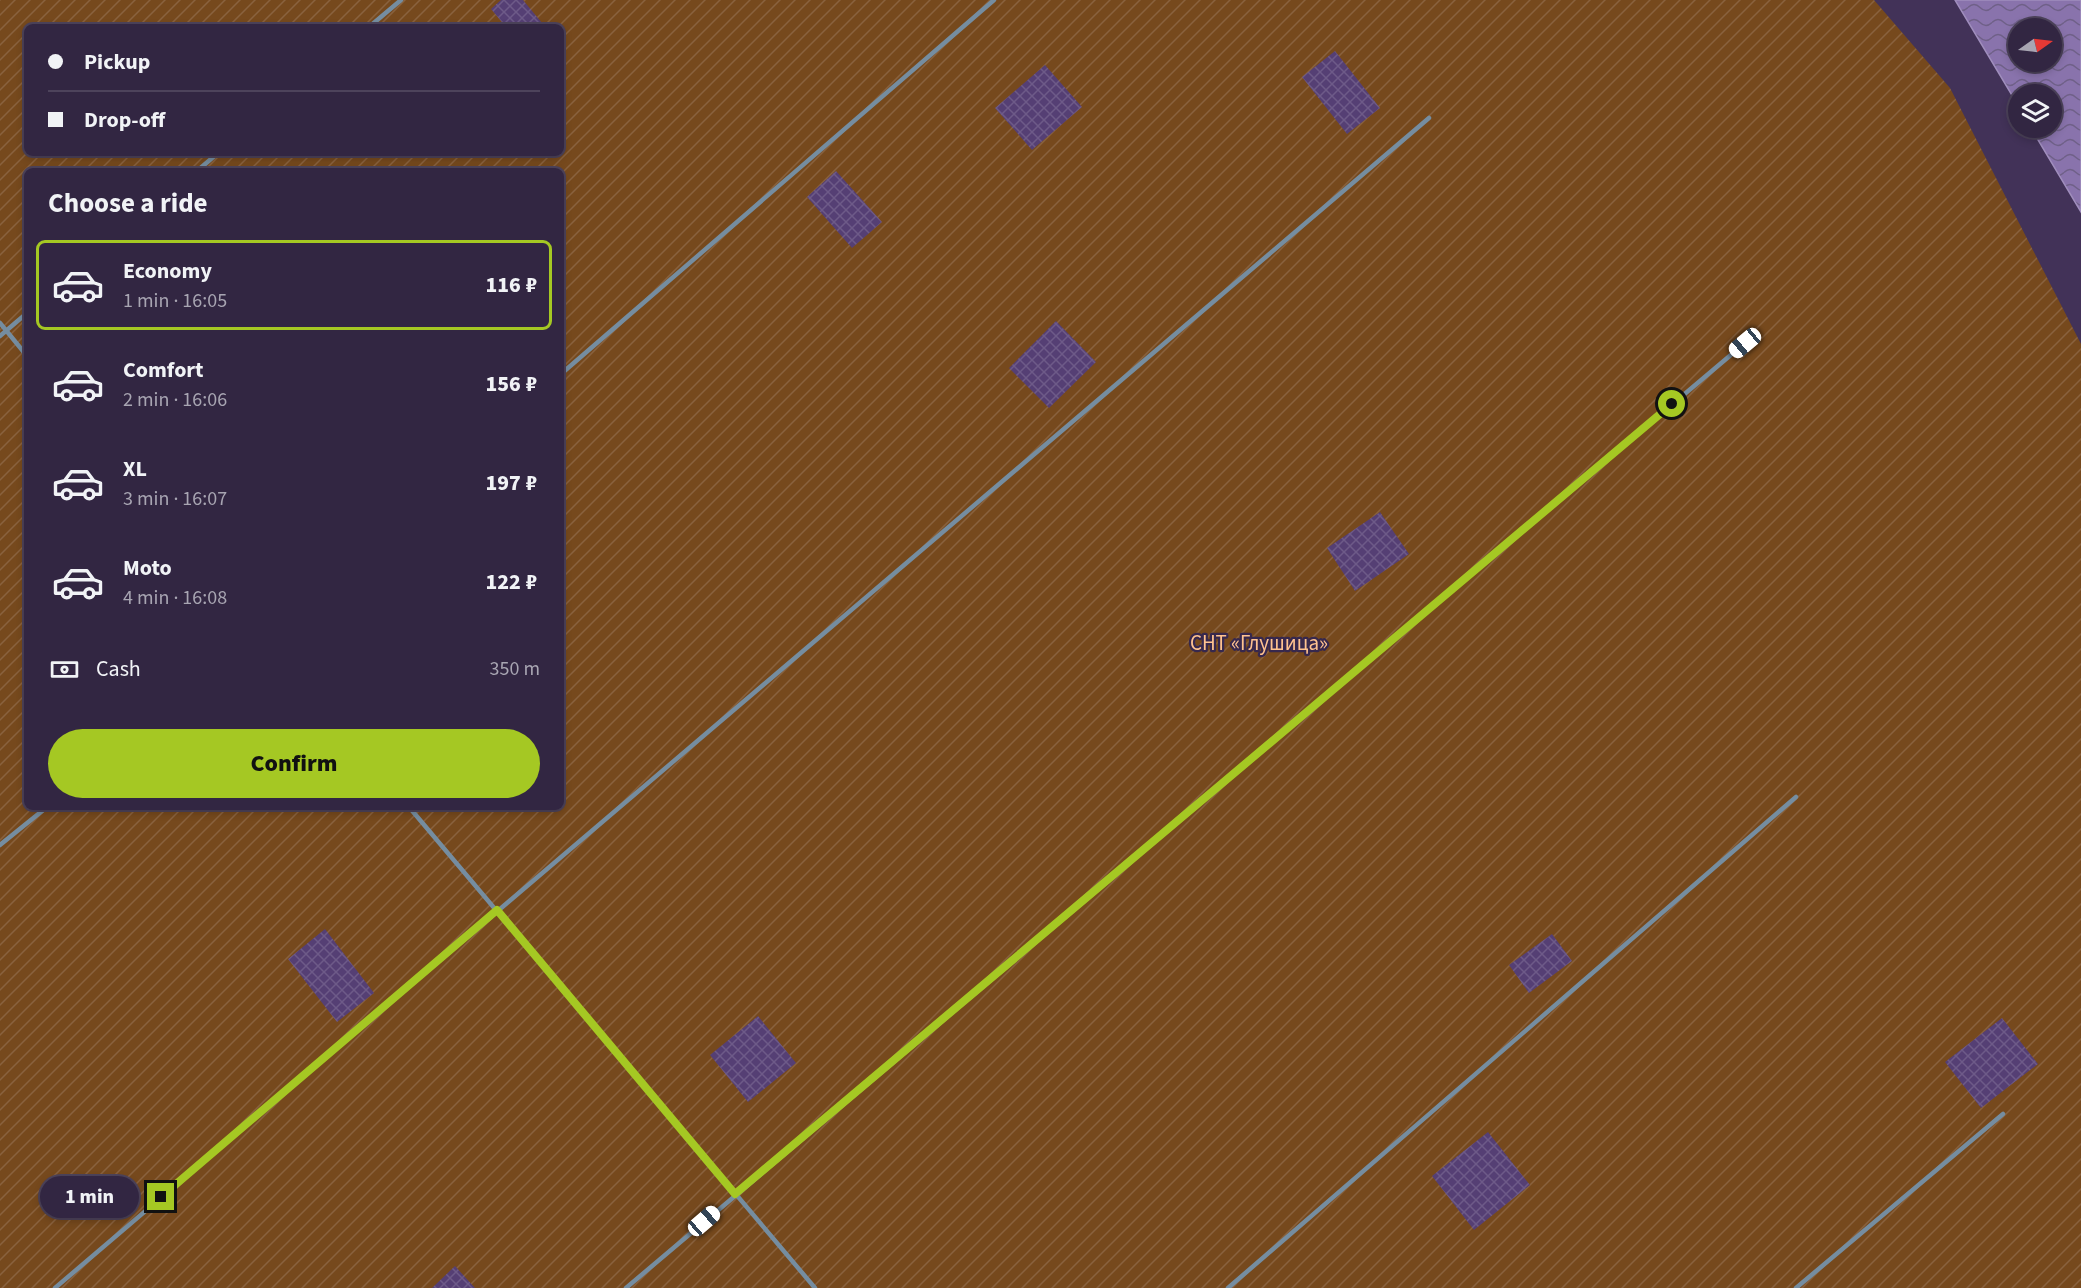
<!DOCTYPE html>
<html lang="en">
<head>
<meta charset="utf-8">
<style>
	body { margin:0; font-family:"Source Sans 3",sans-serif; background:#3a2e49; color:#f1f3f6; height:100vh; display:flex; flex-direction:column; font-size:22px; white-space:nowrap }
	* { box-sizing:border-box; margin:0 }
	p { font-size:20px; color:#a8a5b2 }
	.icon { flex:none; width:33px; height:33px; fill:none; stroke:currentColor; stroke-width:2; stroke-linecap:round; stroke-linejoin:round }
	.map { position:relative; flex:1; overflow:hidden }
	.side { position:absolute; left:24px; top:168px; width:540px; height:642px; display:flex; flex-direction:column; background:#322642; border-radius:9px; box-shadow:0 3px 9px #0003,0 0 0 2px #4d435b }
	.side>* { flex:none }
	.top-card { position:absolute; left:24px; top:24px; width:540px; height:132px; border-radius:9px; box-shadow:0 3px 9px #0003,0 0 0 2px #4d435b; display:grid; align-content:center; height:132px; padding:0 24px; background:#322642 }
	.needle { width:39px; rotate:76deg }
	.tools { position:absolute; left:2008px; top:18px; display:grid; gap:12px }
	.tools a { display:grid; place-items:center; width:54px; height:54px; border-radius:50%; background:#322642; box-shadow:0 3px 9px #0003,0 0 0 2px #4d435b; font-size:30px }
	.end { position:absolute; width:27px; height:27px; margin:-14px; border:8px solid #a5c823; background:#111; box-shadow:0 0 0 3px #111 }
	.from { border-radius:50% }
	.bubble { position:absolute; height:42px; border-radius:21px; background:#322642; box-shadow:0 3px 9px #0003,0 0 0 2px #4d435b; font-size:20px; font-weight:800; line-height:42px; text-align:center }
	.car { position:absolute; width:18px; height:36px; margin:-18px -9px; border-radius:8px; box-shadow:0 0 4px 2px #0007; background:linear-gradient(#fff 24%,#345 0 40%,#fff 0 76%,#345 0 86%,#fff 0) }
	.top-card b { display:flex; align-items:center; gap:21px; height:57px; font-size:22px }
	.top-card b+b { border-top:2px solid #4d435b }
	.top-card i { width:15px; height:15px; background:#f1f3f6 }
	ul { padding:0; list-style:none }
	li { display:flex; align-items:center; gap:18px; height:90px; margin:0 12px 9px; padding:0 12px; border:3px solid transparent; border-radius:9px }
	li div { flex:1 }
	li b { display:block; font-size:22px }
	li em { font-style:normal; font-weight:800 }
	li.active { border-color:#a5c823 }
	li>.icon { width:54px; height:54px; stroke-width:1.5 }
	h2 { padding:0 24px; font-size:27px; line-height:72px }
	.pay { display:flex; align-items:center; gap:15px; height:66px; padding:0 24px; font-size:22px }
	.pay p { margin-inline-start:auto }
	.cta { display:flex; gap:12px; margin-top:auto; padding:12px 24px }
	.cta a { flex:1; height:69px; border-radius:36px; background:#a5c823; color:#111; font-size:24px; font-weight:800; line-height:69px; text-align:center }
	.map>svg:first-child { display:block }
</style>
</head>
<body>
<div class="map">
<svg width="2081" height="1288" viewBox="0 0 2081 1288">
	<defs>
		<pattern id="garden-furrows" width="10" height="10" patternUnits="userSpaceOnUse" patternTransform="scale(1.5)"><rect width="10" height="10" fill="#76491d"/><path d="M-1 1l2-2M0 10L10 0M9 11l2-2" fill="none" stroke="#89623e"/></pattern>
		<pattern id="water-waves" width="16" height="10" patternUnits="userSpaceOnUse" patternTransform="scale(1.5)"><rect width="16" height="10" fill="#8973ac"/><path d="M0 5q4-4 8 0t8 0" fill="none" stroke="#6f6088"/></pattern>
		<pattern id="building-cross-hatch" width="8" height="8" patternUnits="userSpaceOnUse" patternTransform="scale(1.5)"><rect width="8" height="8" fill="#553f74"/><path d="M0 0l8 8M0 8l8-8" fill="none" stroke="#6d5a88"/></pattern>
	</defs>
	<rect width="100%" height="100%" fill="#423258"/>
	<path fill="url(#garden-furrows)" fill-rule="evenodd" d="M0 0H1874L1950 88 2081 344V1288H0ZM27 27H561V153H27ZM27 171H561V807H27Z"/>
	<path fill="url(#water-waves)" stroke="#a08ebd" stroke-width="1.5" fill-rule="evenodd" d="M1955 0H2081V212L2031 128H2052V94H2019V107ZM2019 28H2052V62H2019Z"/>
	<path fill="url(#building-cross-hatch)" d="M501 0H523L542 23 537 27H506L491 9Z
		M1335 51 1380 108 1347 134 1302 77Z
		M1045 65 1082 107 1032 150 995 108Z
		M836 171 882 222 852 248 807 197Z
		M1056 321 1096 362 1049 408 1009 368Z
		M1380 512 1409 554 1355 591 1327 548Z
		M325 929 374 993 337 1022 288 959Z
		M1552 934 1572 961 1529 993 1509 965Z
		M758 1016 796 1063 748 1102 710 1055Z
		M2002 1018 2038 1064 1981 1108 1945 1062Z
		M1488 1132 1530 1185 1474 1230 1432 1176Z
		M455 1266 475 1288H432Z"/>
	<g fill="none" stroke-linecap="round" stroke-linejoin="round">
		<path stroke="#758da0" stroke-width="4.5" d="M369 27 401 0
			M197 171 218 153
			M0 323 27 356
			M0 336 27 313
			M561 374 994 0
			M409 807 815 1288
			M0 845 47 807
			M55 1288 1429 118
			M626 1288 1745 343
			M1228 1288 1796 797
			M1796 1288 2003 1114"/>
	</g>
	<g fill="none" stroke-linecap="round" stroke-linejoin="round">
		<path stroke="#a5c823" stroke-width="8" d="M161 1197 497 910 735 1194 1672 404"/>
	</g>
	<g text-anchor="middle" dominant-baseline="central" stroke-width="4.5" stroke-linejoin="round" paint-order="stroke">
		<g font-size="21" fill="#ffc390" stroke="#37284d">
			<text x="1259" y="643">СНТ «Глушица»</text>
		</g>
	</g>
</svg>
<div class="tools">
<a><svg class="needle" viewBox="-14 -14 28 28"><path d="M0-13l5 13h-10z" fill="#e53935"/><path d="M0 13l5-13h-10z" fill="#a8a5b2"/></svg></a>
<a><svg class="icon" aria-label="layers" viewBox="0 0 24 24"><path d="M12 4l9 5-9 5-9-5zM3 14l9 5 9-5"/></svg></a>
</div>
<i class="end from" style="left:1672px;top:404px"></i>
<i class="end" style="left:161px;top:1197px"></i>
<div class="bubble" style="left:40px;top:1176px;width:99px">1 min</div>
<i class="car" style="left:1745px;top:343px;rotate:230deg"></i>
<i class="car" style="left:704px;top:1221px;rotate:49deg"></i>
<div class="top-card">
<b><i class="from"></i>Pickup</b>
<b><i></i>Drop-off</b>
</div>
<section class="side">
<h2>Choose a ride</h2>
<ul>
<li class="active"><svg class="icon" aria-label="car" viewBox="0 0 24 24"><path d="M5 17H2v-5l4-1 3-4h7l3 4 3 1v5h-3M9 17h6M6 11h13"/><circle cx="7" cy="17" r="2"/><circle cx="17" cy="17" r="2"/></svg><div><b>Economy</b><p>1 min · 16:05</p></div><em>116 ₽</em></li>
<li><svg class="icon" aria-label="car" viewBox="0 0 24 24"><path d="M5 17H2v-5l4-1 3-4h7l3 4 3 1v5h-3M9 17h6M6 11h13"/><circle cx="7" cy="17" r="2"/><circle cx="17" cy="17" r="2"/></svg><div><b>Comfort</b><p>2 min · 16:06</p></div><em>156 ₽</em></li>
<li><svg class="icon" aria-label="car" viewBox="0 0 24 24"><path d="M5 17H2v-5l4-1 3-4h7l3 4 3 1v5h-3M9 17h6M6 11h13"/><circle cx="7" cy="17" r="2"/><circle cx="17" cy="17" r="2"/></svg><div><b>XL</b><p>3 min · 16:07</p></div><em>197 ₽</em></li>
<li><svg class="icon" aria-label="car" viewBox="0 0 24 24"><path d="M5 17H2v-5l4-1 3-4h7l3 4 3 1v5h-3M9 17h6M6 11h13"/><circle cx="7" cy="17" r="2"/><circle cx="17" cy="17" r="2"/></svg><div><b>Moto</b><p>4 min · 16:08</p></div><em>122 ₽</em></li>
</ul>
<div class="pay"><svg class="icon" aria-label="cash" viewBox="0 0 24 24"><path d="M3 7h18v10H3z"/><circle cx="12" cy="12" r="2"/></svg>Cash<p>350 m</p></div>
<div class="cta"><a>Confirm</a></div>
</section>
</div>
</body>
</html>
